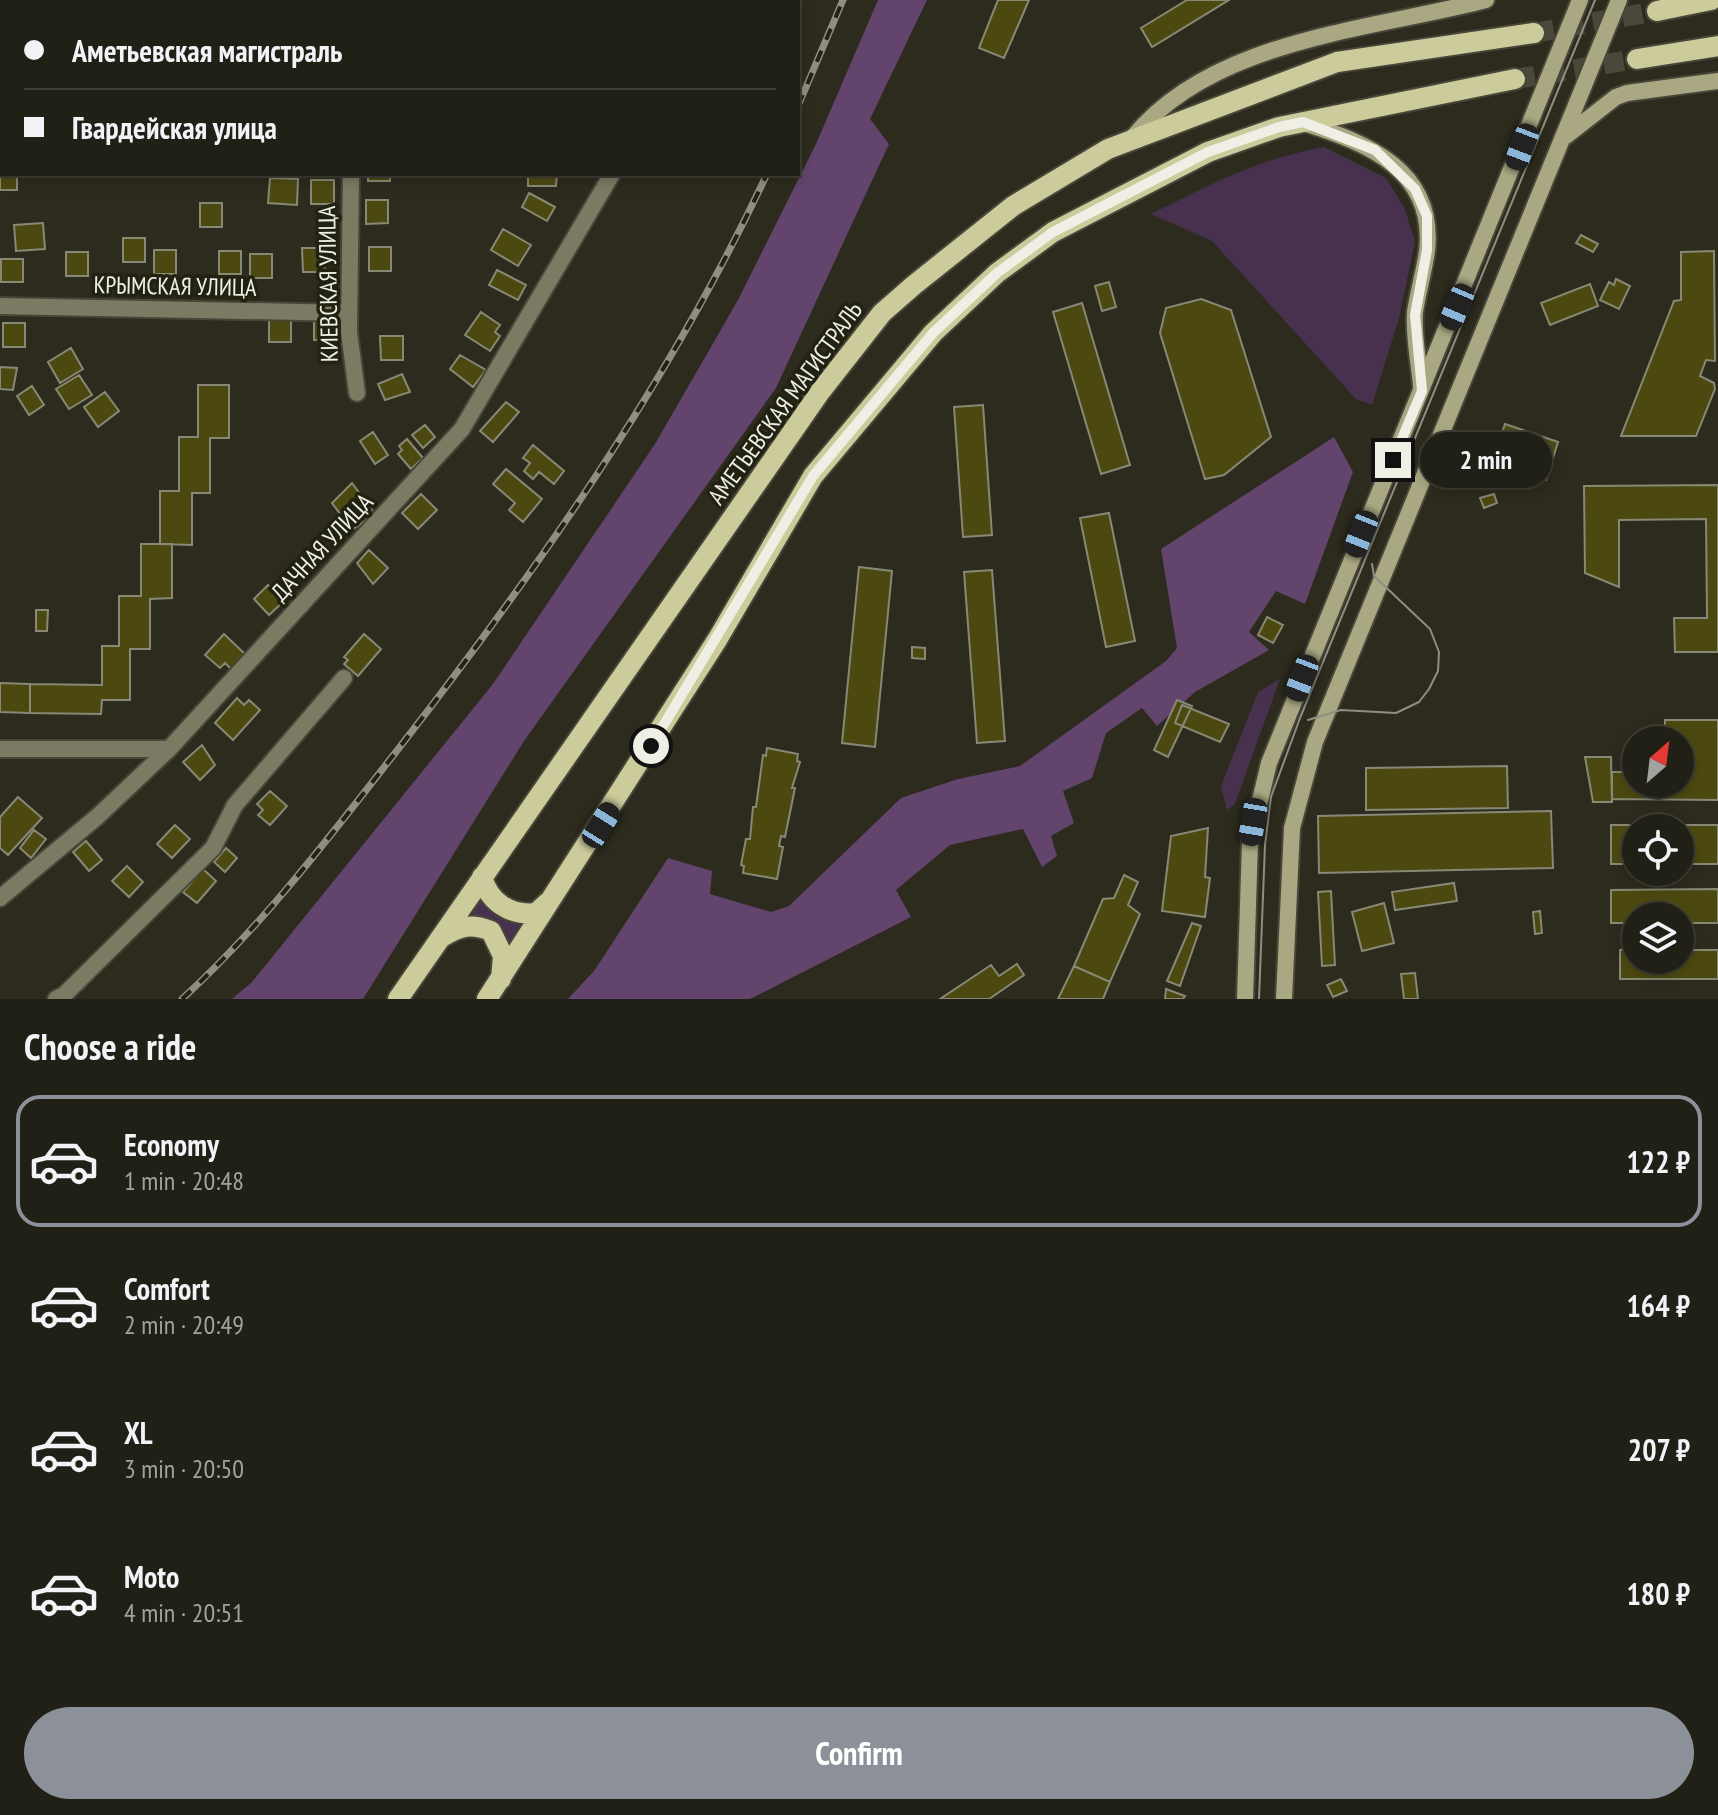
<!DOCTYPE html>
<html lang="en">
<head>
<meta charset="utf-8">
<style>
	body { margin:0; font-family:"PT Sans Narrow",sans-serif; background:#29281f; color:#f1f3f6; height:100vh; display:flex; flex-direction:column; font-size:30px; white-space:nowrap }
	* { box-sizing:border-box; margin:0 }
	p { font-size:26px; color:#a2a3a1 }
	.icon { flex:none; width:44px; height:44px; fill:none; stroke:currentColor; stroke-width:2; stroke-linecap:round; stroke-linejoin:round }
	.map { position:relative; height:999px; overflow:hidden }
	.panel { display:flex; flex-direction:column; background:#212016; flex:1 }
	.panel>* { flex:none }
	.hud { position:absolute; left:0px; top:0px; width:800px; height:176px; box-shadow:0 4px 12px #0003,0 0 0 2px #3e3e35; display:grid; align-content:center; height:176px; padding:0 24px; background:#212016 }
	.needle { width:52px; rotate:28deg }
	.fabs { position:absolute; left:1622px; top:726px; display:grid; gap:16px }
	.fabs a { display:grid; place-items:center; width:72px; height:72px; border-radius:50%; background:#212016; box-shadow:0 4px 12px #0003,0 0 0 2px #3e3e35; font-size:40px }
	.end { position:absolute; width:36px; height:36px; margin:-18px; border:10px solid #efefe6; background:#111; box-shadow:0 0 0 4px #111 }
	.from { border-radius:50% }
	.bubble { position:absolute; height:56px; border-radius:28px; background:#212016; box-shadow:0 4px 12px #0003,0 0 0 2px #3e3e35; font-size:26px; font-weight:700; line-height:56px; text-align:center }
	.car { position:absolute; width:24px; height:48px; margin:-24px -12px; border-radius:10px; box-shadow:0 0 6px 2px #0007; background:linear-gradient(#222 24%,#8ab4d8 0 40%,#222 0 76%,#8ab4d8 0 86%,#222 0) }
	.hud b { display:flex; align-items:center; gap:28px; height:76px; font-size:30px }
	.hud b+b { border-top:2px solid #3e3e35 }
	.hud i { width:20px; height:20px; background:#f1f3f6 }
	ul { padding:0; list-style:none }
	li { display:flex; align-items:center; gap:24px; height:132px; margin:0 16px 12px; padding:0 8px; border:4px solid transparent; border-radius:24px }
	li div { flex:1 }
	li b { display:block; font-size:30px }
	li em { font-style:normal; font-weight:700 }
	li.on { border-color:#8c9099 }
	li>.icon { width:72px; height:72px; stroke-width:1.5 }
	h2 { padding:0 24px; font-size:36px; line-height:96px }
	.primary-button { display:flex; gap:16px; margin-top:auto; padding:16px 24px }
	.primary-button a { flex:1; height:92px; border-radius:48px; background:#8c9099; color:#fff; font-size:32px; font-weight:700; line-height:92px; text-align:center }
	.map>svg:first-child { display:block }
</style>
</head>
<body>
<div class="map">
<svg width="1718" height="999" viewBox="0 0 1718 999">
	<rect width="100%" height="100%" fill="#2c2b1d"/>
	<path fill="#47314e" d="M1324 147 1386 178 1405 209 1415 242 1399 318 1372 405 1356 399 1212 241 1151 214C1209 185 1261 158 1324 147Z
		M1280 679 1235 804 1227 810 1221 786 1258 692Z
		M481 894 496 915 524 920 507 948 465 917Z"/>
	<path fill="#62446c" d="M878 0H927L870 119 889 144 776 388 524 741 363 999H232L252 982 493 684 655 444 738 300 816 144Z
		M1334 437 1353 472 1305 604 1276 591 1249 632 1269 650 1195 692 1157 726 1142 708 1106 733 1092 778 1063 791 1074 823 1051 836 1057 856 1042 867 1023 829 950 845 896 890 911 917 750 999H568L594 971 668 858 712 871 710 894 771 912 789 906 901 798 958 779 1020 766 1166 661 1177 648 1161 549Z"/>
	<path fill="#4c4910" stroke="#888876" stroke-width="2" d="M998 0H1029L1004 58 979 48Z
		M1187 0H1229L1152 47 1141 28Z
		M0 166 2 174H17V190H0Z
		M368 174H390V181H368Z
		M528 174H557L556 186H528Z
		M270 178 298 179 297 205 268 203Z
		M311 180H334V204H311Z
		M529 193 555 207 547 221 522 207Z
		M366 200H388V223L366 224Z
		M200 203H222V227H200Z
		M43 223 45 249 16 251 14 225Z
		M503 229 531 245 518 266 491 250Z
		M1581 235 1598 244 1593 252 1576 243Z
		M123 238H145V262H123Z
		M369 247H391V271H369Z
		M302 248H324L325 272H303Z
		M154 250H176V274H154Z
		M219 251H241V274H219Z
		M1714 251 1715 361 1706 360 1700 376 1714 383 1715 389 1696 436H1621L1674 301 1681 300V252Z
		M66 252H88V276H66Z
		M250 254H272V278H250Z
		M1 259H23V282H1Z
		M497 270 526 285 518 300 489 285Z
		M1616 279 1630 286 1619 309 1600 300 1609 282 1614 285Z
		M1109 282 1116 307 1102 311 1095 286Z
		M1590 284 1598 306 1550 325 1541 303Z
		M1201 299 1231 310 1271 437 1224 475 1205 479 1160 333 1166 308Z
		M1082 303 1130 465 1101 474 1053 312Z
		M481 312 500 325 495 332 500 336 490 351 465 335Z
		M314 316H336V339L314 340Z
		M269 318H291V342H269Z
		M3 323H25V347H3Z
		M380 336H403V360H381Z
		M71 348 83 369 60 383 48 362Z
		M460 355 486 370 473 387 450 369Z
		M0 367 17 368 13 390 0 389Z
		M402 374 410 392 385 400 378 384Z
		M79 375 92 395 69 409 56 389Z
		M198 385H229V438H210V493H192V545L160 544V491H179V437H198Z
		M32 386 44 405 29 415 17 396Z
		M105 392 119 411 98 427 84 407Z
		M506 402 519 412 493 442 480 431Z
		M983 405 992 535 963 537 954 407Z
		M1505 424 1558 442 1546 480 1492 463Z
		M425 425 435 437 423 448 412 435Z
		M373 432 388 455 375 464 360 441Z
		M407 439 423 458 411 469 398 454 402 450 399 446Z
		M533 445 564 471 554 484 539 472 533 479 524 471 530 463 523 458Z
		M506 469 542 499 523 522 509 510 515 503 493 484Z
		M352 483 372 510 366 514 369 518 352 530 332 503Z
		M1718 485V652H1675L1674 618H1707L1706 519 1619 520V587L1585 573 1584 486Z
		M421 494 437 510 418 529 402 513Z
		M1494 494 1497 503 1484 508 1480 498Z
		M1109 513 1135 641 1106 647 1080 518Z
		M141 544H172V598L150 599V649H130V700H102L101 714 30 713V684L102 685V646H119V596H141Z
		M369 550 388 568 373 584 357 563Z
		M859 567 892 571 875 747 842 743Z
		M992 570 1005 741 977 743 964 572Z
		M268 585 283 602 269 615 254 599Z
		M36 610H48L47 631H36Z
		M1267 617 1283 625 1273 643 1258 635Z
		M224 634 246 655 232 670 225 663 220 668 205 655Z
		M364 634 381 649 358 676 344 664 348 660 344 657Z
		M912 647 925 648V659L912 658Z
		M0 683 30 684V713L0 712Z
		M237 698 244 705 249 700 260 710 233 740 215 723Z
		M1177 700 1192 706 1168 757 1154 750Z
		M1182 705 1229 724 1220 742 1175 723Z
		M1665 720H1718V800L1612 799V772H1636V784H1680V740H1665Z
		M202 745 215 765 200 780 183 762Z
		M767 748 798 754 797 761 800 762 792 788H795L785 837 781 836 779 846 783 847 777 879 743 873 744 866 741 865 746 839H750L753 807H756L763 755 766 756Z
		M1585 757H1611L1612 802H1593Z
		M1507 766 1508 808 1366 810V768Z
		M270 791 287 806 270 825 258 815 263 810 257 804Z
		M18 797 42 818 8 855 0 848V817Z
		M1551 811 1553 868 1319 873 1318 816Z
		M175 825 190 839 172 858 157 844Z
		M1611 825H1718V864H1680V828H1636V864H1611Z
		M1208 828 1205 877 1210 878 1205 917 1162 911 1171 836Z
		M34 830 46 839 31 858 20 848Z
		M86 841 102 860 89 871 73 852Z
		M226 848 237 858 225 872 214 862Z
		M127 866 143 882 129 897 112 881Z
		M203 869 216 881 197 903 183 892Z
		M1124 875 1138 882 1128 905 1140 914 1110 982 1074 966 1103 899 1114 898Z
		M1454 883 1457 901 1395 910 1392 892Z
		M1718 889V923H1680V916H1636V923H1611V890Z
		M1331 891 1335 965 1322 966 1318 892Z
		M1384 903 1394 943 1362 951 1352 912Z
		M1540 911 1542 933 1535 934 1533 912Z
		M1192 923 1201 926 1180 986 1167 981Z
		M1620 950H1636V960H1680V950H1718V979H1620Z
		M1017 964 1024 975 989 999H940L991 965 999 976Z
		M1074 966 1110 982 1103 999H1058Z
		M1415 973 1418 999H1404L1401 974Z
		M1341 979 1347 991 1333 997 1327 985Z
		M1166 989 1185 996 1183 999H1165Z"/>
	<g fill="none" stroke-linecap="round" stroke-linejoin="round">
		<path stroke="#49483b" stroke-width="20" stroke-dasharray="20 10" stroke-linecap="butt" d="M1534 33 1657 11
			M1515 79 1637 59"/>
		<defs>
			<path id="street" d="M352 0V2
				M692 2 693 0
				M0 77H2
				M351 174 349 332 357 393
				M0 306 348 313
				M0 749H169
				M0 898 98 816 169 749 462 429 612 174
				M56 999 64 995 213 848 235 805 344 678"/>
			<path id="secondary" d="M1304 123C1368 143 1436 171 1427 251 1424 272 1418 292 1415 312 1413 335 1419 362 1421 386
				M1566 136 1616 97 1627 93 1718 81
				M1133 137C1213 39 1371 30 1486 0
				M1245 999 1250 842 1269 763 1580 0
				M1284 999 1292 828 1315 742 1619 0"/>
			<path id="primary" d="M1657 11 1711 0
				M1637 59 1718 46
				M482 877C489 902 510 916 536 913L548 902
				M442 937C460 926 471 923 491 931L503 956 501 979
				M398 999 820 392 882 313 914 285 1013 206 1108 149 1337 62 1534 33
				M487 999 717 640 813 476 933 333 997 273 1053 232 1208 152 1279 127 1515 79"/>
		</defs>
		<use href="#street" stroke="#474639" stroke-width="20"/>
		<use href="#secondary" stroke="#474639" stroke-width="20"/>
		<use href="#primary" stroke="#474639" stroke-width="24"/>
		<use href="#street" stroke="#7b7a63" stroke-width="16"/>
		<use href="#secondary" stroke="#a9a883" stroke-width="16"/>
		<use href="#primary" stroke="#cccb9b" stroke-width="20"/>
		<path stroke="#8f8e83" stroke-width="2" d="M1308 720 1341 710 1396 713 1419 702 1429 689 1438 671 1439 652 1430 629 1374 576 1372 564
			M1259 999 1265 845 1271 797 1300 718 1595 0"/>
		<defs>
			<path id="rail" d="M798 106 843 0
				M182 999C264 924 331 835 399 748 539 568 670 381 767 174"/>
		</defs>
		<use href="#rail" stroke="#8f8e83" stroke-width="7"/>
		<use href="#rail" stroke="#222213" stroke-width="4" stroke-dasharray="12" stroke-linecap="butt"/>
	</g>
	<g fill="none" stroke-linecap="round" stroke-linejoin="round">
		<path stroke="#efefe6" stroke-width="10" d="M651 746 813 476 933 333 997 273 1053 232 1208 152 1279 127 1303 122 1375 150 1415 189 1427 216V250L1415 315 1422 391 1393 460"/>
	</g>
	<g text-anchor="middle" dominant-baseline="central" stroke-width="7" stroke-linejoin="round" paint-order="stroke">
		<g font-size="24" fill="#efefe6" stroke="#222213">
			<text transform="translate(328 284) rotate(-91)">КИЕВСКАЯ УЛИЦА</text>
			<text transform="translate(175 286) rotate(1)">КРЫМСКАЯ УЛИЦА</text>
			<text transform="translate(785 403) rotate(-54)">АМЕТЬЕВСКАЯ МАГИСТРАЛЬ</text>
			<text transform="translate(322 547) rotate(-47)">ДАЧНАЯ УЛИЦА</text>
		</g>
	</g>
</svg>
<div class="fabs">
<a><svg class="needle" viewBox="-14 -14 28 28"><path d="M0-13l5 13h-10z" fill="#e53935"/><path d="M0 13l5-13h-10z" fill="#a2a3a1"/></svg></a>
<a><svg class="icon" aria-label="locate" viewBox="0 0 24 24"><circle cx="12" cy="12" r="6"/><path d="M12 2v4M12 18v4M2 12h4M18 12h4"/></svg></a>
<a><svg class="icon" aria-label="layers" viewBox="0 0 24 24"><path d="M12 4l9 5-9 5-9-5zM3 14l9 5 9-5"/></svg></a>
</div>
<i class="end from" style="left:651px;top:746px"></i>
<i class="end" style="left:1393px;top:460px"></i>
<div class="bubble" style="left:1420px;top:432px;width:132px">2 min</div>
<i class="car" style="left:1522px;top:147px;rotate:201deg"></i>
<i class="car" style="left:1457px;top:307px;rotate:203deg"></i>
<i class="car" style="left:1361px;top:534px;rotate:202deg"></i>
<i class="car" style="left:1302px;top:678px;rotate:201deg"></i>
<i class="car" style="left:1253px;top:822px;rotate:190deg"></i>
<i class="car" style="left:601px;top:825px;rotate:32deg"></i>
<div class="hud">
<b><i class="from"></i>Аметьевская магистраль</b>
<b><i></i>Гвардейская улица</b>
</div>
</div>
<section class="panel">
<h2>Choose a ride</h2>
<ul>
<li class="on"><svg class="icon" aria-label="car" viewBox="0 0 24 24"><path d="M5 17H2v-5l4-1 3-4h7l3 4 3 1v5h-3M9 17h6M6 11h13"/><circle cx="7" cy="17" r="2"/><circle cx="17" cy="17" r="2"/></svg><div><b>Economy</b><p>1 min · 20:48</p></div><em>122 ₽</em></li>
<li><svg class="icon" aria-label="car" viewBox="0 0 24 24"><path d="M5 17H2v-5l4-1 3-4h7l3 4 3 1v5h-3M9 17h6M6 11h13"/><circle cx="7" cy="17" r="2"/><circle cx="17" cy="17" r="2"/></svg><div><b>Comfort</b><p>2 min · 20:49</p></div><em>164 ₽</em></li>
<li><svg class="icon" aria-label="car" viewBox="0 0 24 24"><path d="M5 17H2v-5l4-1 3-4h7l3 4 3 1v5h-3M9 17h6M6 11h13"/><circle cx="7" cy="17" r="2"/><circle cx="17" cy="17" r="2"/></svg><div><b>XL</b><p>3 min · 20:50</p></div><em>207 ₽</em></li>
<li><svg class="icon" aria-label="car" viewBox="0 0 24 24"><path d="M5 17H2v-5l4-1 3-4h7l3 4 3 1v5h-3M9 17h6M6 11h13"/><circle cx="7" cy="17" r="2"/><circle cx="17" cy="17" r="2"/></svg><div><b>Moto</b><p>4 min · 20:51</p></div><em>180 ₽</em></li>
</ul>
<div class="primary-button"><a>Confirm</a></div>
</section>
</body>
</html>
